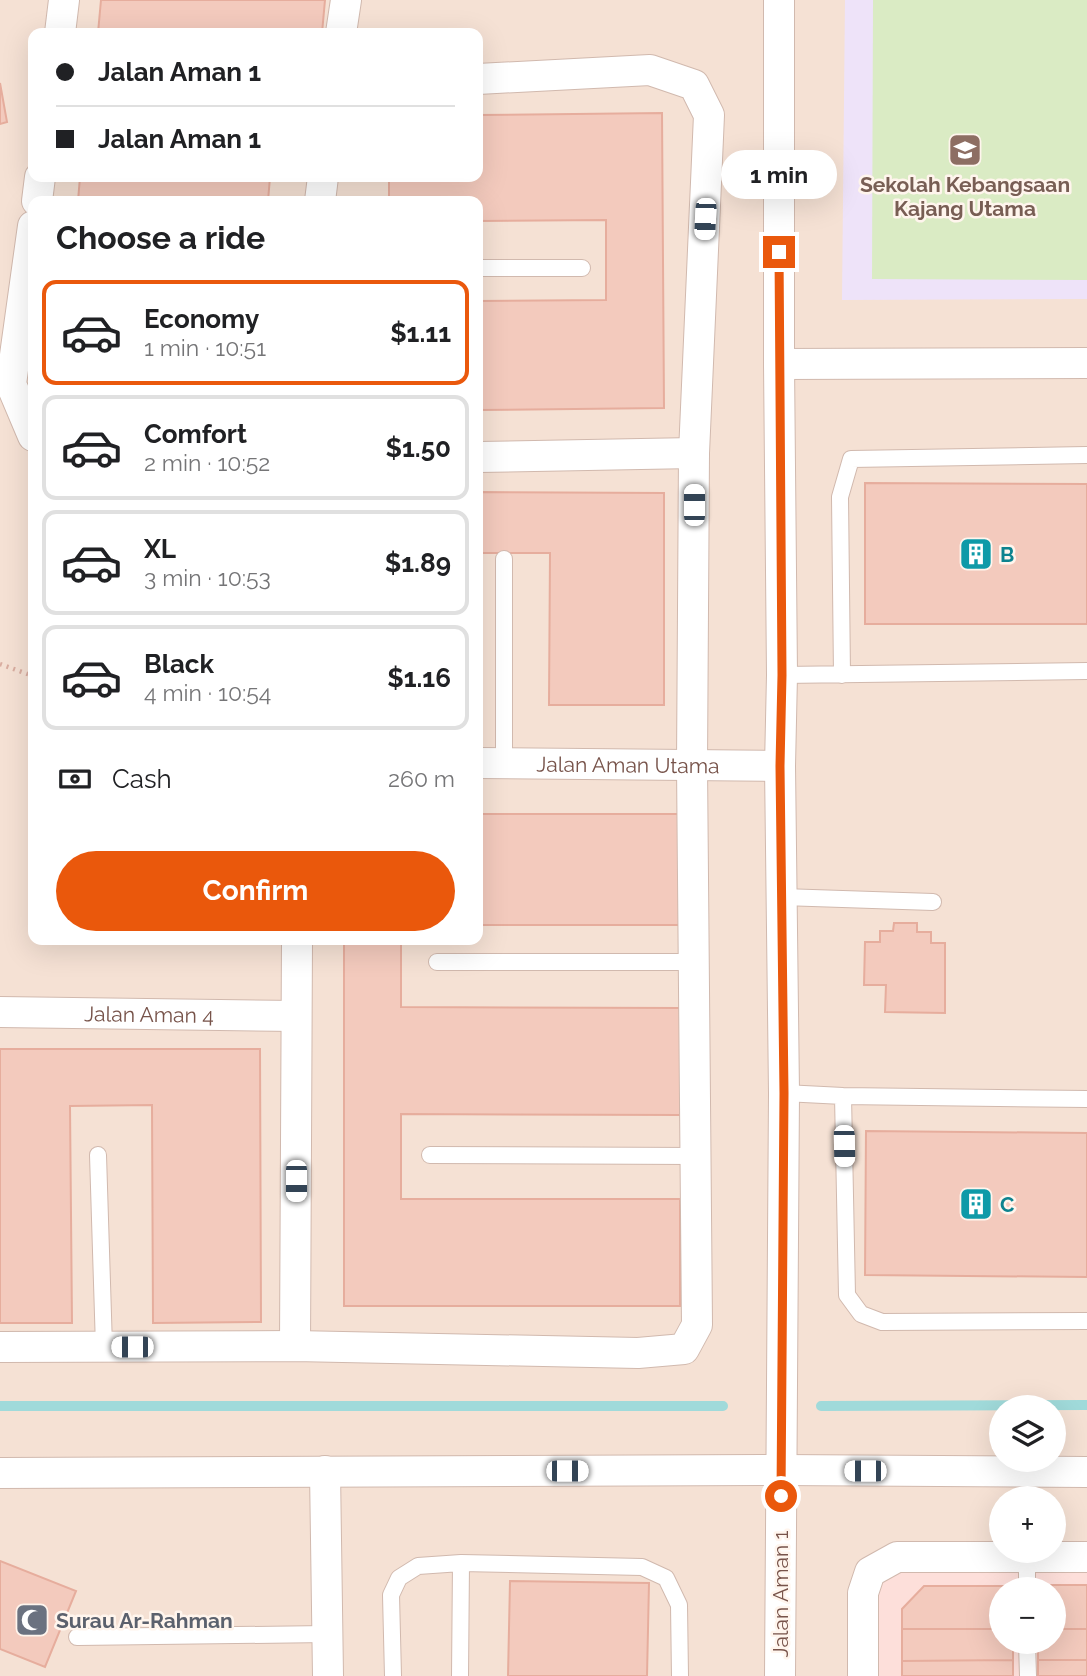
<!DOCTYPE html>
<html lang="en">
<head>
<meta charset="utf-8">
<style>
	body { margin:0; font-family:Raleway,sans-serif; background:#f2f2f2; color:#202124; height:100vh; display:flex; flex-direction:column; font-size:26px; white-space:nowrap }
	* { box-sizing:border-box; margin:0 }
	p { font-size:23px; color:#757577 }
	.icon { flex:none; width:38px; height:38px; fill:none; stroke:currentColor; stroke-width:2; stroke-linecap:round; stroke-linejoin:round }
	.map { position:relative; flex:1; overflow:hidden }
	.side { position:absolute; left:28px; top:196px; width:455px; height:749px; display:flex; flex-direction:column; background:#fff; border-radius:14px; box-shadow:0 7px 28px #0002 }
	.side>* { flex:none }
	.banner { position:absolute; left:28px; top:28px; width:455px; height:154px; border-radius:14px; box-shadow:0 7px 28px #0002; display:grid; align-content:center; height:154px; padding:0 28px; background:#fff }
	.controls { position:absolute; left:989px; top:1395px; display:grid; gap:14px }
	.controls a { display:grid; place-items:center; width:77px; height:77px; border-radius:50%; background:#fff; box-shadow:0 7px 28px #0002; font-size:35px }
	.end { position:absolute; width:32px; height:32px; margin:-16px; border:9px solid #ea580c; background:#fff; box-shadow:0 0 0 4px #fff }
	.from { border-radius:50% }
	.bubble { position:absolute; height:49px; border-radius:24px; background:#fff; box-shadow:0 7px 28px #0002; font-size:23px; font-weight:700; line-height:49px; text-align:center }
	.car { position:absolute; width:21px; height:42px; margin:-21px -10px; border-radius:9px; box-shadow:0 0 5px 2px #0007; background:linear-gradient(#fff 24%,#345 0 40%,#fff 0 76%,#345 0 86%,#fff 0) }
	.banner b { display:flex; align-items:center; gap:24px; height:66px; font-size:26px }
	.banner b+b { border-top:2px solid #e0e0e0 }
	.banner i { width:18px; height:18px; background:#202124 }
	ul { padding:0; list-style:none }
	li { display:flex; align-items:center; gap:21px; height:105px; margin:0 14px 10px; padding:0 14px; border:4px solid #e0e0e0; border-radius:14px }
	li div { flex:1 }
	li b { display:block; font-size:26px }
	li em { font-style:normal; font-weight:700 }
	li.selected { border-color:#ea580c }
	li>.icon { width:63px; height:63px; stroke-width:1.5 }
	h2 { padding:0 28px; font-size:32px; line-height:84px }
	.pay { display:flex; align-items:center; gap:18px; height:77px; padding:0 28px; font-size:26px }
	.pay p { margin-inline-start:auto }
	.primary-button { display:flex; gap:14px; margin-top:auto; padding:14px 28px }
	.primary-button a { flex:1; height:80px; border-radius:42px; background:#ea580c; color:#fff; font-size:28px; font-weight:700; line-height:80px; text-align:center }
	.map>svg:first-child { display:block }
</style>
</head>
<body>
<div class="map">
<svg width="1087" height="1676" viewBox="0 0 1087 1676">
	<rect width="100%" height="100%" fill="#fdf1e6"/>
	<path fill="#f5e1d4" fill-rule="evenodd" d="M0 0H1087V1676H0ZM33 33H478V177H33ZM33 201H478V940H33ZM1001 1407H1054V1460H1001ZM1001 1498H1054V1550H1001ZM1001 1589H1054V1642H1001Z"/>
	<path fill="#fddfda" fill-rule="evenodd" d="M906 1569H1087V1676H876L875 1594 882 1580ZM1001 1589H1054V1642H1001Z"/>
	<path fill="#eee3f9" d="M845 0H1087V299L842 300Z"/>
	<path fill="#daebc4" d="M873 0H1087V280L872 279Z"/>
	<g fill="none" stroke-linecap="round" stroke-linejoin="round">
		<path stroke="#a0dada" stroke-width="10" d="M0 1406H723
			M821 1406 1087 1405"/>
	</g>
	<path fill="#f3cabd" stroke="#e6ad9d" stroke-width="2" d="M101 0H325L322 33H98Z
		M0 83 7 122 0 124Z
		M662 113 664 408 478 410V301L606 300V220L478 221V201H389V177H478V115Z
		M80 177H270L268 201H78Z
		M865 483 1087 484V624H865Z
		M478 492 664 493V705H549L550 553H478Z
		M478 814H681V925H478Z
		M894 923H917V932H931V943H945V1013L885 1012 886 985H864L865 942H880V931H893Z
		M344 940H401V1007L681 1008 680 1115 401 1114V1199H680V1306H344Z
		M0 1049H260L261 1322 153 1323 152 1105 70 1106 72 1323H0Z
		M866 1131 1087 1133V1277L865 1275Z
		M0 1561 76 1591 45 1667 0 1649Z
		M510 1581 649 1583 647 1676H508Z
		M1038 1585H1087V1629H1054V1589H1038Z
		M924 1586H1012V1589H1001V1629H902V1609Z
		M902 1629H1001V1642H1013V1660L902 1661Z
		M1054 1629H1087V1660H1038V1642H1054Z
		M1013 1660V1676H902V1661Z
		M1038 1660H1087V1676H1038Z"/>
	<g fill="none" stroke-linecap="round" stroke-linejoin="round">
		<defs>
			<path id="service" d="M478 268H582
				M782 675 1087 671
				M842 675 840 497 851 459 1087 455
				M504 763V559
				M782 897 933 902
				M437 962H694
				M784 1093 843 1096 1087 1099
				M843 1096 847 1295 861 1314 882 1322 1087 1321
				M98 1155 104 1347
				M430 1155 696 1156
				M1027 1557V1589
				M77 1637 327 1634
				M1027 1642 1028 1676
				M393 1676 391 1595 399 1578 418 1566 461 1563 642 1567 666 1578 679 1605 680 1676
				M460 1676 461 1563"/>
			<g id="minor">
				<path d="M779 0V364L782 675 780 766 784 1093 780 1676"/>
				<path d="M60 33 64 0"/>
				<path d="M341 33 346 0"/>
				<path d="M37 201 40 177"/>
				<path d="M320 201 323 177"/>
				<path d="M33 226 11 384 33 436"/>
				<path d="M779 364 1087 363"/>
				<path d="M478 457 694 453"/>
				<path id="s1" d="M478 763 780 766"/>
				<path id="s2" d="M0 1012 296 1016"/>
				<path d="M295 1346 297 940"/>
				<path d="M0 1347 295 1346 638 1353 684 1349 697 1325 692 765 694 453 709 115 694 85 650 70 478 79"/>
				<path d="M325 1471 328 1676"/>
				<path d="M0 1473 781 1470 1087 1472"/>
				<path d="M863 1676V1593L870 1572 897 1557H1087"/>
			</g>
		</defs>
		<use href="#service" stroke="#d1b9ae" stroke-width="18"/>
		<use href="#minor" stroke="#d1b9ae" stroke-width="32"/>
		<path stroke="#d9ada0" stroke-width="4.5" stroke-dasharray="2 5" stroke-linecap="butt" d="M0 664 33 676"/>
		<use href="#service" stroke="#fff" stroke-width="16"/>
		<use href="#minor" stroke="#fff" stroke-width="30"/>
	</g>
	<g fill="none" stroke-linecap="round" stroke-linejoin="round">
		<path stroke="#ea580c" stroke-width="9" d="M779 252 782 675 780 766 784 1093 781 1496"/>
	</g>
	<defs>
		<symbol id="school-square" viewBox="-11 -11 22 22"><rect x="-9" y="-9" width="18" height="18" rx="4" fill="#8d6e63" stroke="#fff5ed"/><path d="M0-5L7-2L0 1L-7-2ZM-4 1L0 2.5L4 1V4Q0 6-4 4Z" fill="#fff"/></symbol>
		<symbol id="building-square" viewBox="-11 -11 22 22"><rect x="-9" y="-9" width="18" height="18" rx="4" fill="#0f9aa8" stroke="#fff5ed"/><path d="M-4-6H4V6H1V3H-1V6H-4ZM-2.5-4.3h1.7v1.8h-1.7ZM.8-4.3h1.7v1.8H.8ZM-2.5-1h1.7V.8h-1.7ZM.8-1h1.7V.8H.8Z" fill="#fff"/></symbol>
		<symbol id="mosque-square" viewBox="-11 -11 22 22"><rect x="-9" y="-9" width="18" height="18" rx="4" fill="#6b7280" stroke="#fff5ed"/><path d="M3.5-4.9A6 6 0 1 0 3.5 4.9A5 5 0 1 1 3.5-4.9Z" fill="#fff"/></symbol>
	</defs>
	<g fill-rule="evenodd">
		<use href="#school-square" x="946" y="131" width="38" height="38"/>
		<use href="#building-square" x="957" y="535" width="38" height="38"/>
		<use href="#building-square" x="957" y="1185" width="38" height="38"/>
		<use href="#mosque-square" x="13" y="1601" width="38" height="38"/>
	</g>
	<g text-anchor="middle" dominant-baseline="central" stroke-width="5" stroke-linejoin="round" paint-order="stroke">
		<g font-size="21" font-weight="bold" fill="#785e54" stroke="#fff5ed">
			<text x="965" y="184">Sekolah Kebangsaan<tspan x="965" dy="24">Kajang Utama</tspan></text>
		</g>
		<g font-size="21" font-weight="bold" fill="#0d838f" stroke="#fff5ed" text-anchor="start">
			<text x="1000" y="554">B</text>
			<text x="1000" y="1204">C</text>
		</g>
		<g font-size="21" fill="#77534a" stroke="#fff5ed">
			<text stroke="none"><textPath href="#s1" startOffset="150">Jalan Aman Utama</textPath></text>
			<text stroke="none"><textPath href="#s2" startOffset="149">Jalan Aman 4</textPath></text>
			<text transform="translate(780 1594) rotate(-90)">Jalan Aman 1</text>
		</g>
		<g font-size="21" font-weight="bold" fill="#5b616d" stroke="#fff5ed" text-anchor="start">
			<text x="56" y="1620">Surau Ar-Rahman</text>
		</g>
	</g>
</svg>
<div class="controls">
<a><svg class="icon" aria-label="layers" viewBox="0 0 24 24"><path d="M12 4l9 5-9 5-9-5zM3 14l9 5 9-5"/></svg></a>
<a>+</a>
<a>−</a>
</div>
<i class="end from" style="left:781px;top:1496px"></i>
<i class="end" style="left:779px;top:252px"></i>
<div class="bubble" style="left:721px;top:150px;width:116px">1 min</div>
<i class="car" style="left:705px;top:219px;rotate:183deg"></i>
<i class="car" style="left:694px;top:505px;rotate:0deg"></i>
<i class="car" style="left:844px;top:1146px;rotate:179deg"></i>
<i class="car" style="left:296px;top:1181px;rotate:180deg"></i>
<i class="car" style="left:132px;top:1347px;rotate:270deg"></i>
<i class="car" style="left:567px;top:1471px;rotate:90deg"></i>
<i class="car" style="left:865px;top:1471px;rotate:270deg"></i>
<div class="banner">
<b><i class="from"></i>Jalan Aman 1</b>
<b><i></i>Jalan Aman 1</b>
</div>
<section class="side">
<h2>Choose a ride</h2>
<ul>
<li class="selected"><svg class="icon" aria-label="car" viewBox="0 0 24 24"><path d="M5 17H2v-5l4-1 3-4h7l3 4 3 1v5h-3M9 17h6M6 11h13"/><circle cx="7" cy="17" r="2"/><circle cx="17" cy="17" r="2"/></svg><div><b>Economy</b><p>1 min · 10:51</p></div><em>$1.11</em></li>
<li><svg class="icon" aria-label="car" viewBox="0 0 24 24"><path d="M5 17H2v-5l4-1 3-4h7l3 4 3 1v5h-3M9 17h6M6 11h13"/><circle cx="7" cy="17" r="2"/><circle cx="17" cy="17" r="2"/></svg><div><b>Comfort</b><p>2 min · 10:52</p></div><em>$1.50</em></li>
<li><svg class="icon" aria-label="car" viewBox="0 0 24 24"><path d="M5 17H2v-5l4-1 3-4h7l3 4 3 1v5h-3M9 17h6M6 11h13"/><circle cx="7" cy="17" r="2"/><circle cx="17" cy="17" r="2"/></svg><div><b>XL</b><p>3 min · 10:53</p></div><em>$1.89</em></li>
<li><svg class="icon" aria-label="car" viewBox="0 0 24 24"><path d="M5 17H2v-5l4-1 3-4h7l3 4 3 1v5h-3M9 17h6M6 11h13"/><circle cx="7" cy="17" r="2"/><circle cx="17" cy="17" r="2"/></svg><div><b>Black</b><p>4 min · 10:54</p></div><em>$1.16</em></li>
</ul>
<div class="pay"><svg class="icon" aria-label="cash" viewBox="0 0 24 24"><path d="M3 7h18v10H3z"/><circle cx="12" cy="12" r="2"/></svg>Cash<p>260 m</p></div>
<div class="primary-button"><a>Confirm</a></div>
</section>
</div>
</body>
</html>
